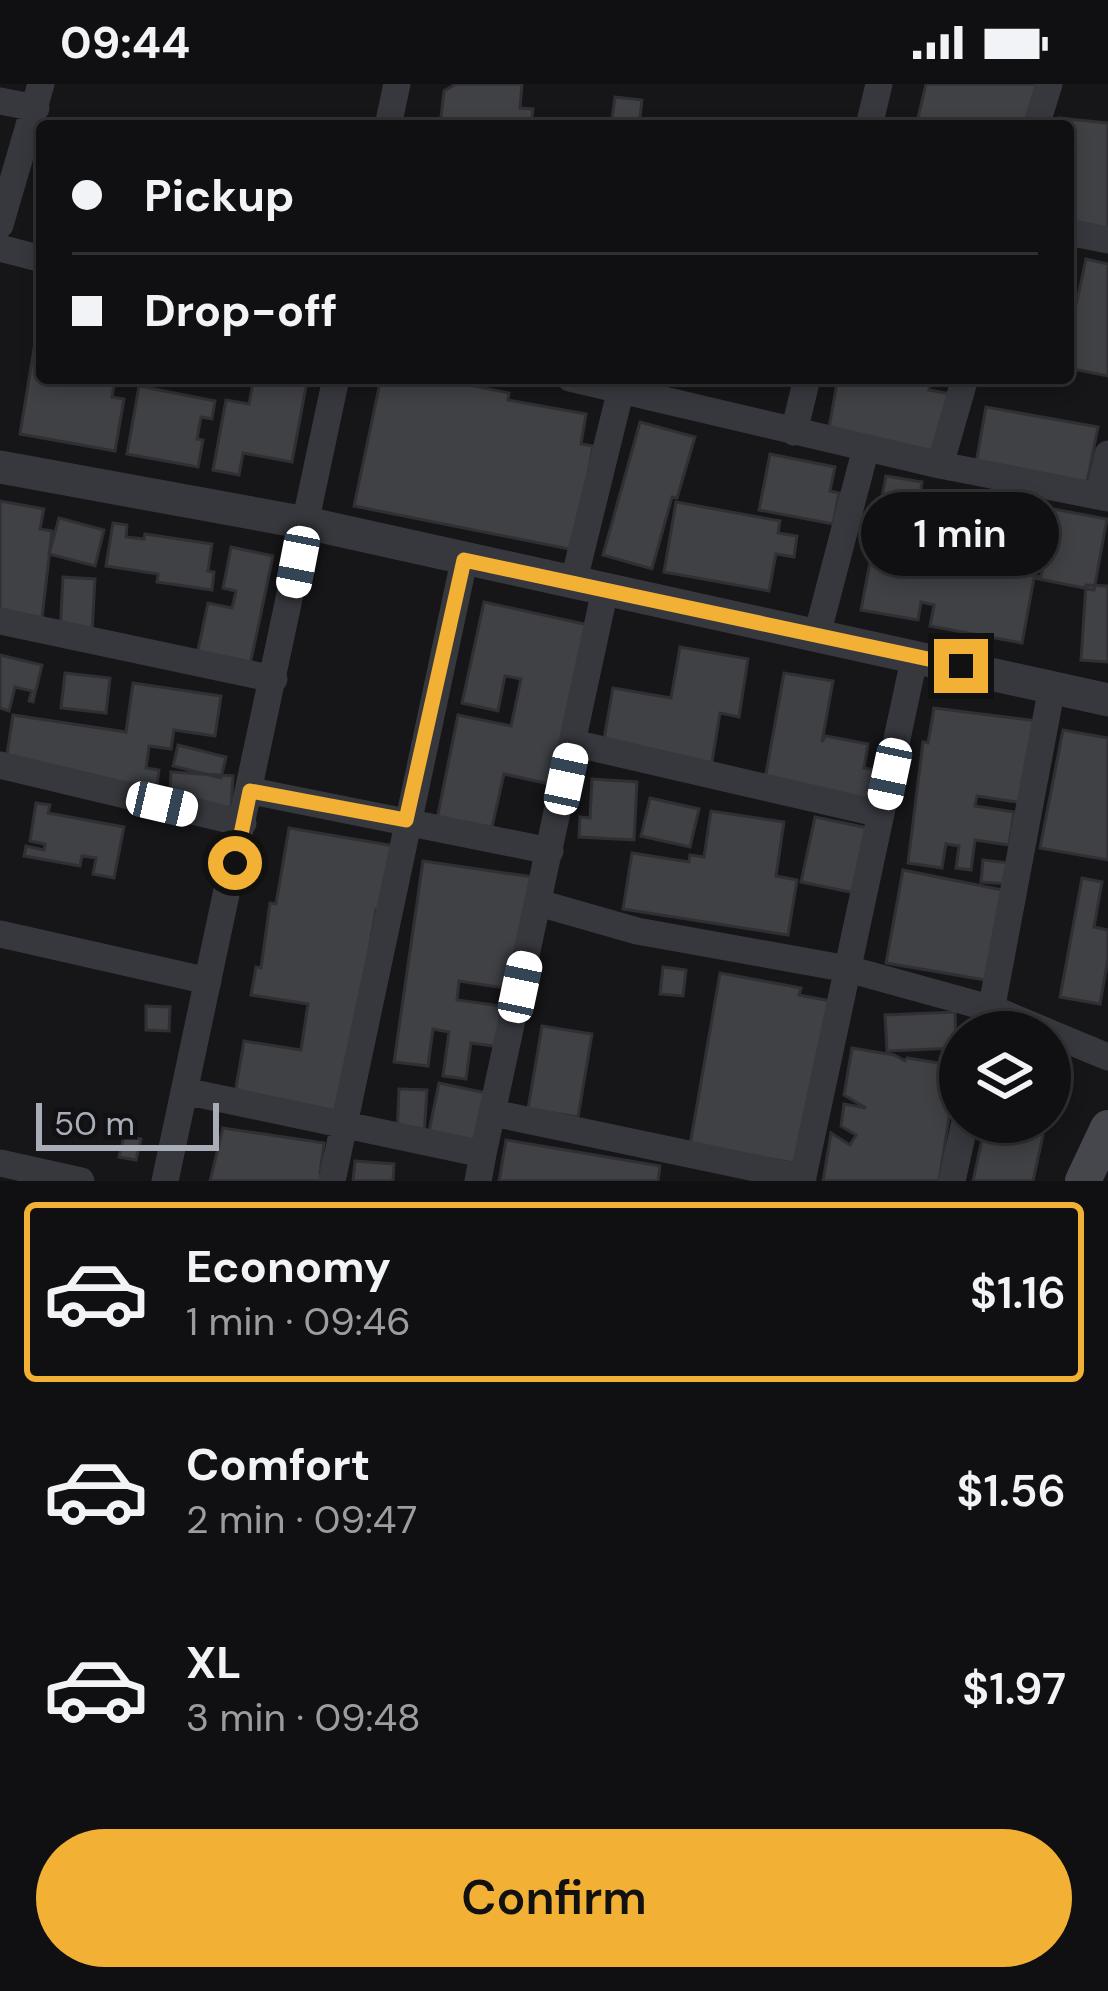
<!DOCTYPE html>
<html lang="en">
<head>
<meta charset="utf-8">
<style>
	body { margin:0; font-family:"DM Sans",sans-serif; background:#19191b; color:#f1f3f6; height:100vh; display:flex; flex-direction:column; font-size:45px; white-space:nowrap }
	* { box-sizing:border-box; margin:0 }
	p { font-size:39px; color:#9c9d9f }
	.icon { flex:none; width:66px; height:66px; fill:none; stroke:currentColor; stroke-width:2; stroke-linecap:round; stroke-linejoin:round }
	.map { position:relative; height:1097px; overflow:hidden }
	.drawer { display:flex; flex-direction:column; background:#101012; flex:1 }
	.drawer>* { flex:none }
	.banner { position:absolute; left:36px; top:36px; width:1038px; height:264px; border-radius:12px; box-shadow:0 6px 18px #0003,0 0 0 3px #303032; display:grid; align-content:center; height:264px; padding:0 36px; background:#101012 }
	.tools { position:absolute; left:939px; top:927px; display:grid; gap:24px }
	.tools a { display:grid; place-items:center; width:132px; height:132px; border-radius:50%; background:#101012; box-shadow:0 6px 18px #0003,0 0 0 3px #303032; font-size:60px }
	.scale { position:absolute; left:36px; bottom:30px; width:183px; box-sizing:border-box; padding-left:12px; border:6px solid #a8adb8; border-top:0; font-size:33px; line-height:42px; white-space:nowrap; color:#a8adb8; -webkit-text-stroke:9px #111113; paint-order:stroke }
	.end { position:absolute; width:54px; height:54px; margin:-27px; border:15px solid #f2b134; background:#111; box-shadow:0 0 0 6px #111 }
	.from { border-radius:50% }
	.bubble { position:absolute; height:84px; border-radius:42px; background:#101012; box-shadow:0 6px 18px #0003,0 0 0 3px #303032; font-size:39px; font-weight:600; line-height:84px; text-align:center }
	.car { position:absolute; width:36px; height:72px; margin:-36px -18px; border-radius:15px; box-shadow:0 0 9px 3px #0007; background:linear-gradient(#fff 24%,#345 0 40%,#fff 0 76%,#345 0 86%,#fff 0) }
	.banner b { display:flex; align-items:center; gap:42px; height:114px; font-size:45px }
	.banner b+b { border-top:3px solid #303032 }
	.banner i { width:30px; height:30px; background:#f1f3f6 }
	ul { padding:21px 0 0; list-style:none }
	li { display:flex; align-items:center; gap:36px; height:180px; margin:0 24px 18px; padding:0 12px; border:6px solid transparent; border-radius:12px }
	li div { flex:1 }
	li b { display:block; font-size:45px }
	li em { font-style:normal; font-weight:600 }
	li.on { border-color:#f2b134 }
	li>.icon { width:108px; height:108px; stroke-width:1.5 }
	.action { display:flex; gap:24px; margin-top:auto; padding:24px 36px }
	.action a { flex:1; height:138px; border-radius:72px; background:#f2b134; color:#111; font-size:48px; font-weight:600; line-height:138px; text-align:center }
	.status { display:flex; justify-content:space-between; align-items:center; height:84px; padding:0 60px; background:#101012; direction:ltr }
	.status svg { height:33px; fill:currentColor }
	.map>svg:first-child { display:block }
</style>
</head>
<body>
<div class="status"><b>09:44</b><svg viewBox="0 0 49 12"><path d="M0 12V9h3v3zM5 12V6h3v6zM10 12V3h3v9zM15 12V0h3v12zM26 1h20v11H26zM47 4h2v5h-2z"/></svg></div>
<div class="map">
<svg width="1108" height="1097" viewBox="0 0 1108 1097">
	<rect width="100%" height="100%" fill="#161618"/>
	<path fill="#404145" stroke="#303034" stroke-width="3" d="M456 0H522L520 24 533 25 531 42H440L444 7Z
		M926 0H1040L1029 42H916Z
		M615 13 642 16 639 42H611Z
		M1059 34 1108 39V158L1068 157V42H1058Z
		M1086 175 1108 180V292L1068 284V229L1074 230Z
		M42 216V294L115 296 112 313 124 315 115 367 20 350Z
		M254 294 307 297 292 378 243 369 239 391 213 386 226 316 249 320Z
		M381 294H434L509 309 508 316 586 330 581 360 593 362 574 466 354 422Z
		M838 294H931L929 306 957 311 946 371 828 349Z
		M139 302 215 317 212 335 201 333 197 355 203 356 198 383 127 370Z
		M986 323 1098 343 1087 398 976 379Z
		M640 338 695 353 677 414 672 413 652 485 603 471Z
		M770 370 835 383 830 407 839 409 833 440 759 426Z
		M886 392 922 398 918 423 909 421 901 465 951 476 1041 493 1053 425 1107 435 1094 506 1034 494 1022 559 930 542 934 521 921 518 918 536 861 526Z
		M0 417 44 425 40 445 52 447 41 543 0 535Z
		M676 418 780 437 778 449 797 452 794 473 776 470 769 507 664 488Z
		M59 434 104 446 95 482 49 470Z
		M113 439 127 441 126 453 144 455 145 450 212 460 208 487 214 488 212 506 157 498 158 490 106 482Z
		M231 463 273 472 248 591 195 580 208 519 232 524 236 507 223 504Z
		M63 493 95 495 92 550 60 549Z
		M1086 501 1108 502V578L1081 576Z
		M484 518 593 542 553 701 504 690 490 752 436 740 458 631 511 642 521 595 505 592 498 627 462 619Z
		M680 563 748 575 739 633 720 629 711 684 602 666 613 604 671 614Z
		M0 571 42 581 33 618 29 617 32 607 15 603 9 627 0 624Z
		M65 589 110 594 106 629 61 624Z
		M784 589 833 597 822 658 826 652 868 660 864 684 882 687 876 720 764 701Z
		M133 599 221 612 215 652 174 646 171 665 149 662 146 684 159 686 156 712 4 690 13 631 126 648Z
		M934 624 1038 637 1023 719 977 712 975 722 1014 728 1009 761 975 756 971 786 956 784 959 762 946 760 942 784 908 779 923 658 928 659Z
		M1063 646 1108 654V776L1040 764Z
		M178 661 226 673 221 694 173 682Z
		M171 688 233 692 231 725 169 722Z
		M592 695 637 698 634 756 579 753 580 733 590 734Z
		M650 714 699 725 690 763 641 752Z
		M36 719 50 721 48 729 124 743 114 794 93 790 96 774 82 772 80 782 24 772 26 762 44 766 45 760 30 757Z
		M711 727 784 738 776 792 797 796 788 851 623 825 632 769 689 778 690 771 704 773Z
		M815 733 868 744 855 809 801 798Z
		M289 744 395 762 384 827 376 826 341 1033 234 1015 244 957 301 966 308 920 251 911 256 883 261 884 270 819 276 820Z
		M983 776 1010 779 1008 800 981 798Z
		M423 777 533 793 516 906 459 897 457 916 508 923 501 963 471 959 466 995 443 992 449 948 433 945 428 982 394 978Z
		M903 786 1007 807 991 897 886 879Z
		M1082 794 1102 798 1094 843 1108 846V875L1100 920 1060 913Z
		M663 883 686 886 683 912 660 910Z
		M720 889 801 904 799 911 831 917 800 1080 690 1061Z
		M146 922 170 923 169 947 146 946Z
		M955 928 956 964 887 967 885 931Z
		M542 942 592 950 578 1033 528 1025Z
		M852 964 894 971 905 977 907 974 957 982 939 1097H823L831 1049 850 1061 856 1051 841 1042 844 1020 866 1024 844 1011Z
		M439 999 486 1009 485 1064 428 1052Z
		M399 1005 427 1006 424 1052 397 1050Z
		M986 1038 1043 1051 1033 1097H973Z
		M223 1044 324 1059 320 1089 328 1090 327 1097H210Z
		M124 1052 141 1055 136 1076 119 1073Z
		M506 1056 660 1082 658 1097H499Z
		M355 1077 394 1080 393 1097H353Z"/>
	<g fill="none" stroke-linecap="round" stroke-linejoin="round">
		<path stroke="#37383d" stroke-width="27" d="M0 17 36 24
			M388 42 397 0
			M869 42 879 0
			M1036 42 1049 0
			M0 141 41 0
			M1068 148 1108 156
			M0 164 42 175
			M570 294 940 381 1108 414
			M794 348 807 294
			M940 381 965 294
			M1099 412 1108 370
			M573 500 621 305
			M0 537 274 595
			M817 551 866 364
			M573 659 881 730
			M0 681 243 739
			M251 707 550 767
			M539 819 637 847 848 885 993 925 1048 948
			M0 850 208 897
			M987 948 1052 603
			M1050 949 1108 973
			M184 1007 483 1070 478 1097
			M493 1029 803 1094
			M483 1070 605 506
			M0 1079 81 1097
			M165 1097 336 294
			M332 1097 464 477
			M802 1097 915 571
			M952 1097 965 1038"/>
		<path stroke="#37383d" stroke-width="33" d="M0 383 306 439 1108 616"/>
		<path stroke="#45474d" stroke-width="36" d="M1083 1097 1108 1044"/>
	</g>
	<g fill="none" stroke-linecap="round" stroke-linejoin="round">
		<path stroke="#f2b134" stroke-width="15" d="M235 779 250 707 406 736 464 476 961 582"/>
	</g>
</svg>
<div class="tools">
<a><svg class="icon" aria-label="layers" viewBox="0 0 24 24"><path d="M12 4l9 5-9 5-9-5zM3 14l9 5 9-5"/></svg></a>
</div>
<div class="scale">50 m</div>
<i class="end from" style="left:235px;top:779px"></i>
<i class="end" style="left:961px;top:582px"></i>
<div class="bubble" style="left:861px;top:408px;width:198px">1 min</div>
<i class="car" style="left:298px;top:478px;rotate:191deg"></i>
<i class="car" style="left:890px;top:690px;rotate:192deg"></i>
<i class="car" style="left:566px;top:695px;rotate:12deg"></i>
<i class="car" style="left:162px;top:720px;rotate:103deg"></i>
<i class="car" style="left:520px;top:903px;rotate:12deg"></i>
<div class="banner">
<b><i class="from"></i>Pickup</b>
<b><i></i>Drop-off</b>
</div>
</div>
<section class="drawer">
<ul>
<li class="on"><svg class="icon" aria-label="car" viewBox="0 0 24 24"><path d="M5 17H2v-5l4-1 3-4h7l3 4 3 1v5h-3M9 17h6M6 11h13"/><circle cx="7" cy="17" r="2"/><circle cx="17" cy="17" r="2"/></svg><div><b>Economy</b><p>1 min · 09:46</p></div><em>$1.16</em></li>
<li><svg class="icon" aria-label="car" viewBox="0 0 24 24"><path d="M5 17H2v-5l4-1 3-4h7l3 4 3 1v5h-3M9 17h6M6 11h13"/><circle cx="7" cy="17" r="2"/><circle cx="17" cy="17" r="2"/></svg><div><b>Comfort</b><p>2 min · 09:47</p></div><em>$1.56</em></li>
<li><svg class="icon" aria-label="car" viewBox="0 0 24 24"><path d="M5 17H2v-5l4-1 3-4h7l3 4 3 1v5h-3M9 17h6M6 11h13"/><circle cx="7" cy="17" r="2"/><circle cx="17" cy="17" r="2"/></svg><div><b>XL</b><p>3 min · 09:48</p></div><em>$1.97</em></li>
</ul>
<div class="action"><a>Confirm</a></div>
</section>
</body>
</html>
